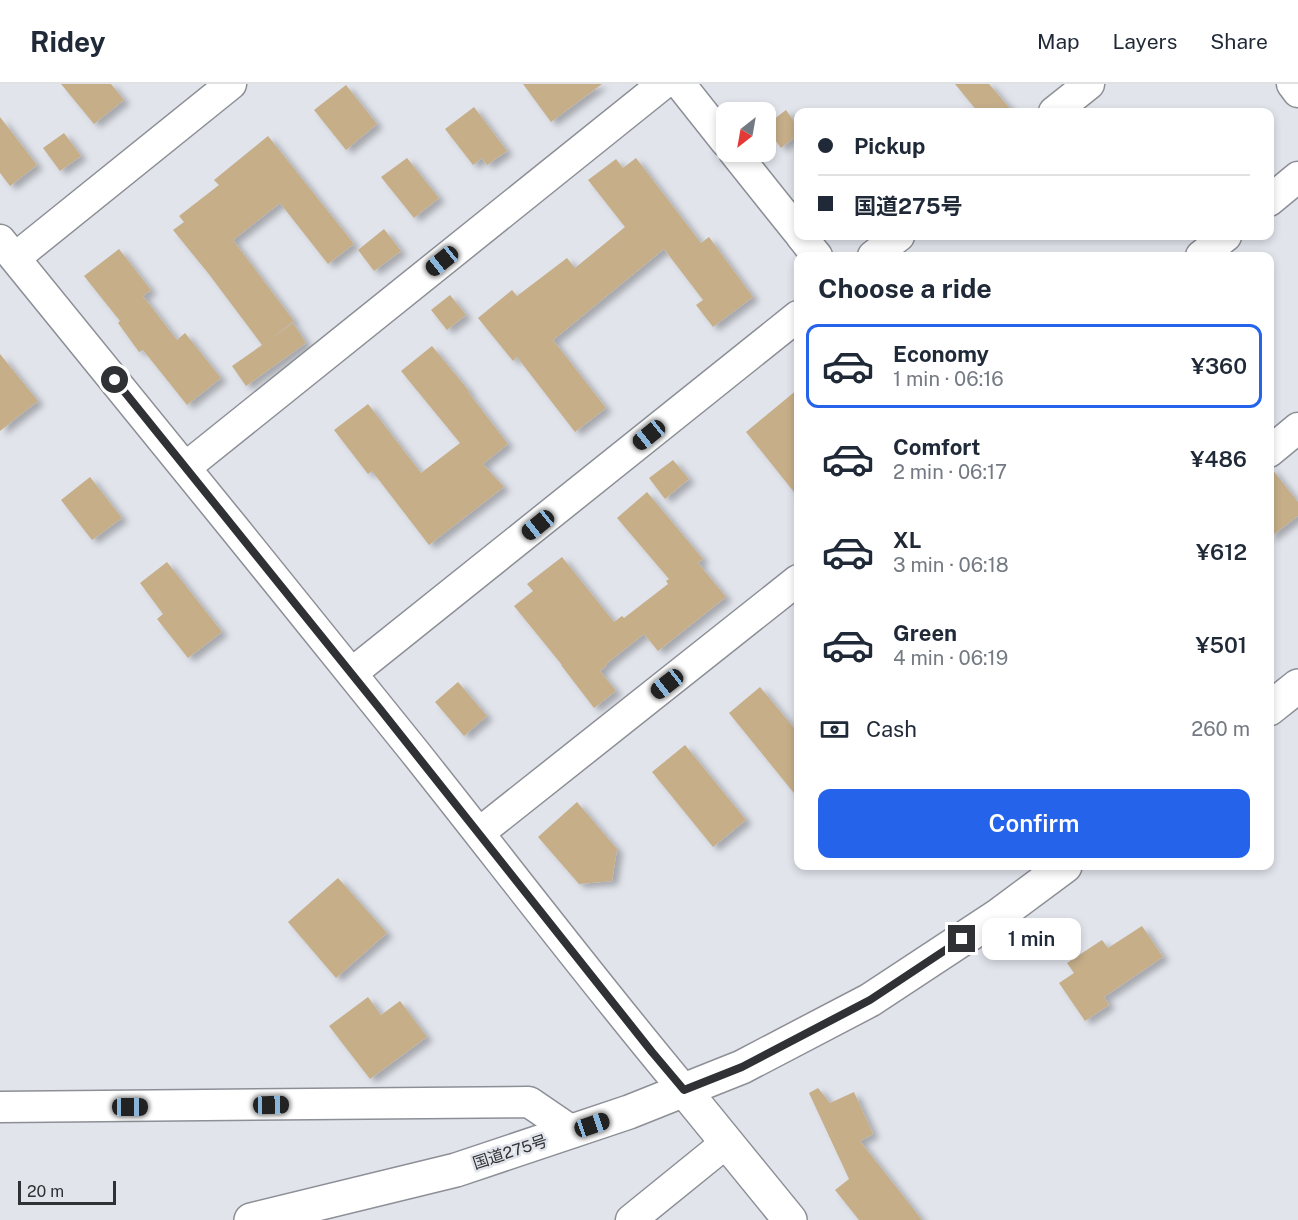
<!DOCTYPE html>
<html lang="en">
<head>
<meta charset="utf-8">
<style>
	body { margin:0; font-family:"Public Sans","Noto Sans JP",sans-serif; background:#f6f6f7; color:#1f2937; height:100vh; display:flex; flex-direction:column; font-size:22px; white-space:nowrap }
	* { box-sizing:border-box; margin:0 }
	p { font-size:20px; color:#747a83 }
	.icon { flex:none; width:33px; height:33px; fill:none; stroke:currentColor; stroke-width:2; stroke-linecap:round; stroke-linejoin:round }
	.map { position:relative; flex:1; overflow:hidden }
	.details { position:absolute; left:794px; top:168px; width:480px; height:618px; display:flex; flex-direction:column; background:#fff; border-radius:12px; box-shadow:0 3px 9px #0003 }
	.details>* { flex:none }
	.hud { position:absolute; left:794px; top:24px; width:480px; height:132px; border-radius:12px; box-shadow:0 3px 9px #0003; display:grid; align-content:center; height:132px; padding:0 24px; background:#fff }
	.needle { width:39px; rotate:211deg }
	.fabs { position:absolute; left:716px; top:18px; display:grid; gap:12px }
	.fabs a { display:grid; place-items:center; width:60px; height:60px; border-radius:12px; background:#fff; box-shadow:0 3px 9px #0003; font-size:30px }
	.scale { position:absolute; left:18px; bottom:15px; width:98px; box-sizing:border-box; padding-left:6px; border:3px solid #303134; border-top:0; font-size:16px; line-height:21px; white-space:nowrap; color:#303134; -webkit-text-stroke:4px #e1e4eb; paint-order:stroke }
	.end { position:absolute; width:27px; height:27px; margin:-14px; border:8px solid #303134; background:#fff; box-shadow:0 0 0 3px #fff }
	.from { border-radius:50% }
	.bubble { position:absolute; height:42px; border-radius:12px; background:#fff; box-shadow:0 3px 9px #0003; font-size:20px; font-weight:600; line-height:42px; text-align:center }
	.car { position:absolute; width:18px; height:36px; margin:-18px -9px; border-radius:8px; box-shadow:0 0 4px 2px #0007; background:linear-gradient(#222 24%,#8ab4d8 0 40%,#222 0 76%,#8ab4d8 0 86%,#222 0) }
	.hud b { display:flex; align-items:center; gap:21px; height:57px; font-size:22px }
	.hud b+b { border-top:2px solid #e0e1e3 }
	.hud i { width:15px; height:15px; background:#1f2937 }
	ul { padding:0; list-style:none }
	li { display:flex; align-items:center; gap:18px; height:84px; margin:0 12px 9px; padding:0 12px; border:3px solid transparent; border-radius:12px }
	li div { flex:1 }
	li b { display:block; font-size:22px }
	li em { font-style:normal; font-weight:600 }
	li.on { border-color:#2563eb }
	li>.icon { width:54px; height:54px; stroke-width:1.5 }
	h2 { padding:0 24px; font-size:27px; line-height:72px }
	.pay { display:flex; align-items:center; gap:15px; height:66px; padding:0 24px; font-size:22px }
	.pay p { margin-inline-start:auto }
	.button { display:flex; gap:12px; margin-top:auto; padding:12px 24px }
	.button a { flex:1; height:69px; border-radius:12px; background:#2563eb; color:#fff; font-size:24px; font-weight:600; line-height:69px; text-align:center }
	header { display:flex; align-items:center; gap:36px; box-sizing:border-box; height:84px; padding:0 30px; background:#fff; border-bottom:2px solid #e0e1e3 }
	header strong { font-size:28px }
	nav { display:flex; gap:33px; margin-inline-start:auto; font-size:21px }
	.map>svg:first-child { display:block }
</style>
</head>
<body>
<header>
<strong>Ridey</strong>
<nav><a>Map</a><a>Layers</a><a>Share</a></nav>
</header>
<div class="map">
<svg width="1298" height="1136" viewBox="0 0 1298 1136">
	<defs>
		<filter id="shadow"><feDropShadow dx="6" dy="4" stdDeviation="3" flood-color="#0004"/></filter>
	</defs>
	<rect width="100%" height="100%" fill="#e1e4eb"/>
	<path fill="#c6ae89" filter="url(#shadow)" d="M61 0H111L124 16 94 40Z
		M523 0H602L551 38Z
		M955 0H989L1013 28H978Z
		M346 1 377 40 346 66 314 26Z
		M474 23 507 67 487 81 482 74 473 81 445 45Z
		M786 26 798 43V51L781 64 765 42Z
		M0 33 37 81 10 102 0 89Z
		M64 49 81 72 60 87 43 64Z
		M268 52 354 160 328 180 280 119 233 156 294 237 268 257 293 239 306 259 246 302 232 282 262 261 208 189 173 146 184 138 179 132 219 101 214 96Z
		M407 74 439 114 414 134 381 93Z
		M636 74 701 159 709 153 753 213 713 243 696 221 703 216 664 165 553 256 606 324 575 348 517 273 513 277 478 234 512 206 517 212 567 174 575 184 625 143 588 96 616 75 623 84Z
		M384 145 401 167 374 187 358 166Z
		M119 165 151 206 143 212 177 256 185 249 221 294 187 321 143 266 139 268 118 239 120 237 84 192Z
		M450 211 466 231 447 246 431 226Z
		M432 262 469 307 468 308 508 360 483 380 504 403 429 461 372 387 368 390 334 346 368 320 421 389 460 359 401 287Z
		M0 270 38 317 0 347Z
		M798 305V413L746 348Z
		M673 376 689 395 665 415 649 394Z
		M1269 385H1272L1298 418V432L1269 454Z
		M90 393 122 434 92 456 61 416Z
		M647 408 703 475 698 479 726 513 658 567 644 550 606 580 607 581 600 587 616 607 594 624 561 581H562L514 522 533 507 527 500 562 473 614 538 622 532 624 534 668 500 666 497 669 495 617 434Z
		M167 478 222 548 188 574 157 535 163 530 140 499Z
		M458 598 487 632 464 652 435 618Z
		M760 603 798 649V714L729 629Z
		M685 661 746 736 713 763 652 688Z
		M577 718 617 765 612 797 579 800 538 753Z
		M338 794 387 849 336 894 288 838Z
		M1142 842 1163 873 1104 913 1109 921 1085 937 1059 899 1074 889 1067 879 1102 856 1108 864Z
		M368 913 381 931 400 917 427 953 370 995 329 942Z
		M818 1004 830 1019 854 1008 873 1050 860 1057 922 1136H859L835 1106 849 1095 809 1009Z"/>
	<g fill="none" stroke-linecap="round" stroke-linejoin="round">
		<defs>
			<path id="minor" d="M680 0 726 58
				M1292 0 1298 8
				M1054 28 1089 0
				M734 68 798 148
				M1269 117 1298 93
				M801 152 817 172
				M0 156C138 326 277 496 414 667 504 780 592 896 684 1006
				M873 172 899 152
				M1201 172 1226 152
				M15 174 231 0
				M1269 368 1298 344
				M186 383 663 0
				M352 589 798 232
				M479 749 798 496
				M0 1023 529 1018 573 1048
				M631 1136 726 1059"/>
			<path id="tertiary" d="M684 1006 790 1136"/>
			<path id="trunk" d="M1269 625 1298 602
				M251 1136 456 1086 629 1028 742 983 870 916 999 831 1065 782"/>
		</defs>
		<use href="#minor" stroke="#8c8f96" stroke-width="33"/>
		<use href="#tertiary" stroke="#8c8f96" stroke-width="36"/>
		<use href="#trunk" stroke="#8c8f96" stroke-width="36"/>
		<use href="#minor" stroke="#fff" stroke-width="30"/>
		<use href="#tertiary" stroke="#fff" stroke-width="33"/>
		<use href="#trunk" stroke="#fff" stroke-width="33"/>
	</g>
	<g fill="none" stroke-linecap="round" stroke-linejoin="round">
		<path stroke="#303134" stroke-width="8" d="M115 296 380 625 652 968 684 1006 742 983 870 916 962 855"/>
	</g>
	<g text-anchor="middle" dominant-baseline="central" stroke-width="5" stroke-linejoin="round" paint-order="stroke">
		<g font-size="16" fill="#303134" stroke="#e1e4eb">
			<text transform="translate(510 1068) rotate(-18)">国道275号</text>
		</g>
	</g>
</svg>
<div class="fabs">
<a><svg class="needle" viewBox="-14 -14 28 28"><path d="M0-13l5 13h-10z" fill="#e53935"/><path d="M0 13l5-13h-10z" fill="#747a83"/></svg></a>
</div>
<div class="scale">20 m</div>
<i class="end from" style="left:115px;top:296px"></i>
<i class="end" style="left:962px;top:855px"></i>
<div class="bubble" style="left:982px;top:834px;width:99px">1 min</div>
<i class="car" style="left:442px;top:177px;rotate:231deg"></i>
<i class="car" style="left:649px;top:351px;rotate:231deg"></i>
<i class="car" style="left:538px;top:441px;rotate:231deg"></i>
<i class="car" style="left:667px;top:600px;rotate:232deg"></i>
<i class="car" style="left:271px;top:1021px;rotate:89deg"></i>
<i class="car" style="left:130px;top:1023px;rotate:90deg"></i>
<i class="car" style="left:592px;top:1041px;rotate:71deg"></i>
<div class="hud">
<b><i class="from"></i>Pickup</b>
<b><i></i>国道275号</b>
</div>
<section class="details">
<h2>Choose a ride</h2>
<ul>
<li class="on"><svg class="icon" aria-label="car" viewBox="0 0 24 24"><path d="M5 17H2v-5l4-1 3-4h7l3 4 3 1v5h-3M9 17h6M6 11h13"/><circle cx="7" cy="17" r="2"/><circle cx="17" cy="17" r="2"/></svg><div><b>Economy</b><p>1 min · 06:16</p></div><em>¥360</em></li>
<li><svg class="icon" aria-label="car" viewBox="0 0 24 24"><path d="M5 17H2v-5l4-1 3-4h7l3 4 3 1v5h-3M9 17h6M6 11h13"/><circle cx="7" cy="17" r="2"/><circle cx="17" cy="17" r="2"/></svg><div><b>Comfort</b><p>2 min · 06:17</p></div><em>¥486</em></li>
<li><svg class="icon" aria-label="car" viewBox="0 0 24 24"><path d="M5 17H2v-5l4-1 3-4h7l3 4 3 1v5h-3M9 17h6M6 11h13"/><circle cx="7" cy="17" r="2"/><circle cx="17" cy="17" r="2"/></svg><div><b>XL</b><p>3 min · 06:18</p></div><em>¥612</em></li>
<li><svg class="icon" aria-label="car" viewBox="0 0 24 24"><path d="M5 17H2v-5l4-1 3-4h7l3 4 3 1v5h-3M9 17h6M6 11h13"/><circle cx="7" cy="17" r="2"/><circle cx="17" cy="17" r="2"/></svg><div><b>Green</b><p>4 min · 06:19</p></div><em>¥501</em></li>
</ul>
<div class="pay"><svg class="icon" aria-label="cash" viewBox="0 0 24 24"><path d="M3 7h18v10H3z"/><circle cx="12" cy="12" r="2"/></svg>Cash<p>260 m</p></div>
<div class="button"><a>Confirm</a></div>
</section>
</div>
</body>
</html>
